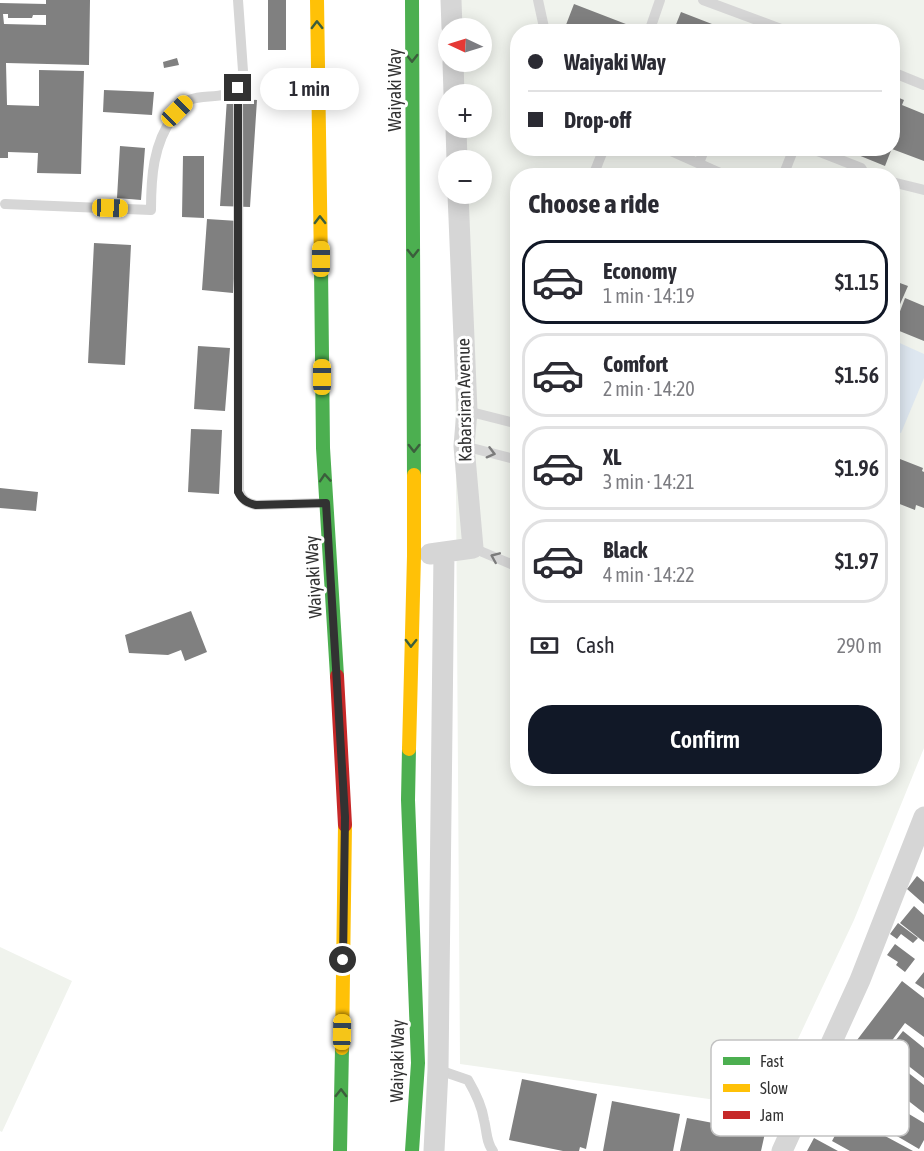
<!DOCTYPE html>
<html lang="en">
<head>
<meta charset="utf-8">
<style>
	body { margin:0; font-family:"Asap Condensed",sans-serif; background:#f7f7f7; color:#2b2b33; height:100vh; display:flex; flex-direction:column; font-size:22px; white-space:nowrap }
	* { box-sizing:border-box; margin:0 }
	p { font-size:20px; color:#7c7c81 }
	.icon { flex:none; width:33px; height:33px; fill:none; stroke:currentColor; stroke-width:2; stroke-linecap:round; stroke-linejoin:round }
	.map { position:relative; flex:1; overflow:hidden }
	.side { position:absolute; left:510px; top:168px; width:390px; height:618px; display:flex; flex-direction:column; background:#fff; border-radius:24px; box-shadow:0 3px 15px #0003 }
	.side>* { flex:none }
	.guide { position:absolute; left:510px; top:24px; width:390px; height:132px; border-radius:24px; box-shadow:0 3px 15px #0003; display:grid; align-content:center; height:132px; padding:0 18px; background:#fff }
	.needle { width:39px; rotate:274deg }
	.buttons { position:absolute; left:438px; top:18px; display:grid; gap:12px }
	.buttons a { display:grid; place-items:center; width:54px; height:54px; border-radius:50%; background:#fff; box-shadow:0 3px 15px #0003; font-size:30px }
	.end { position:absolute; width:27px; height:27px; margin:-14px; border:8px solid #323232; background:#fff; box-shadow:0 0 0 3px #fff }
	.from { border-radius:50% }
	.bubble { position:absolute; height:42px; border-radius:21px; background:#fff; box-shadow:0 3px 15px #0003; font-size:20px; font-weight:600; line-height:42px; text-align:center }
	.car { position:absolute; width:18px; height:36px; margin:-18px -9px; border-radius:8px; box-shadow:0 0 4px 2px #0007; background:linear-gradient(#f5c518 24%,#345 0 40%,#f5c518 0 76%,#345 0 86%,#f5c518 0) }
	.guide b { display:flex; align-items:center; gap:21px; height:57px; font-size:22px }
	.guide b+b { border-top:2px solid #e1e1e2 }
	.guide i { width:15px; height:15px; background:#2b2b33 }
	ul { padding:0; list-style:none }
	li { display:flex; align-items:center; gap:18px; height:84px; margin:0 12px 9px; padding:0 6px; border:3px solid #e1e1e2; border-radius:24px }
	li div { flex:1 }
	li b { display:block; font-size:22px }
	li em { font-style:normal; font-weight:600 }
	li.on { border-color:#111827 }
	li>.icon { width:54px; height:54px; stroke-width:1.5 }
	h2 { padding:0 18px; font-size:27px; line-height:72px }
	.pay { display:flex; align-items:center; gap:15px; height:66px; padding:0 18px; font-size:22px }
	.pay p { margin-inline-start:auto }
	.cta { display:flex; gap:12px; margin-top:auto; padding:12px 18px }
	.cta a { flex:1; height:69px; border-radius:24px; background:#111827; color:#fff; font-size:24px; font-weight:600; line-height:69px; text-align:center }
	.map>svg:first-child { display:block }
</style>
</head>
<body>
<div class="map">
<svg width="924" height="1151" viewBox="0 0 924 1151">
	<rect width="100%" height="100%" fill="#fff"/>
	<path fill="#f0f3ed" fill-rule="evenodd" d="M453 0H924V748L854 920 766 1107 460 1064 454 194H482V160H454L453 128H482V94H453V62H482V28H453ZM518 32H892V148H518ZM518 176H892V778H518Z
		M0 947 72 981 2 1132 0 1131Z"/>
	<path fill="#dee7f0" d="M893 340 924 354V378L901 433 893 430Z"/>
	<path fill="#808080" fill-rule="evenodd" d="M46 0H90L89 65 6 63 7 105 39 106V70L84 71 81 174 37 173 38 153 8 152V158H0V3L46 4ZM3 14H8V18H32L33 15H46V25L4 24Z
		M268 0H286V50H268Z
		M574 4 644 31V32H569L564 30Z
		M681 12 730 31V32H673Z
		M177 58 179 65 164 68 163 62Z
		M104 90 154 92 152 115 103 112Z
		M892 95 904 100 902 105 924 114V161L892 149Z
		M227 98 257 100 250 207 220 206Z
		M120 146 145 148 141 200 117 198Z
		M841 148H892L885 166Z
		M183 156H204V218L182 217Z
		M207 219 238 221 233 293 202 290Z
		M94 243 131 245 125 365 88 363Z
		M892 280 908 286 897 311 892 309Z
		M905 298 924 306V341L892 328V311L899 314Z
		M198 346 230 348 225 411 194 409Z
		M191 429 222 430 219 494 188 492Z
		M900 459 923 468 922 471 924 472V508L916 505 915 510 892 501V460L898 462Z
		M0 488 38 492 36 511 0 508Z
		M191 611 207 652 185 661 181 650 168 655 129 653 125 635Z
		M917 876 924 882V904L907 889Z
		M914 906 924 915V942L900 923Z
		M898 923 918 938 913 943 901 934 897 939 890 934Z
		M895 944 915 959 905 972 896 965 898 962 887 955Z
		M924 972V989L915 983Z
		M902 981 924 998V1037L905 1023 876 1062 854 1044Z
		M903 1031 924 1048V1078L888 1050Z
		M888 1057 924 1085V1113L875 1075Z
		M522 1079 597 1094 586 1149 580 1147 579 1151H563L509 1140Z
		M874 1093 924 1123V1140L919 1149 861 1115Z
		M612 1101 680 1114 673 1151H603Z
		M846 1115 913 1151H850L832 1141Z
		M687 1118 765 1133 761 1151H680Z
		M814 1138 838 1151H807Z"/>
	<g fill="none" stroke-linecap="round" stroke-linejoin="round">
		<path stroke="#d6d6d6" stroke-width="10" d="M538 0 545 32
			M703 0 789 32
			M649 32 660 0
			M892 72 924 85
			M238 88 239 491C242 500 247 503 256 505L323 503
			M664 148 727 176
			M810 148 861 168 866 176
			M699 163 705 148
			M593 176 604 148
			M783 176 794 148
			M892 182 924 190
			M5 204 151 210C151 178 153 144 173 117 177 111 182 103 189 100 202 95 214 98 226 94 230 93 234 90 238 88L243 71 238 0
			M467 411 518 424
			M464 446 518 460
			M473 548 518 567
			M892 549H893
			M436 1069 468 1080C475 1092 482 1106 484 1120 487 1131 486 1142 493 1151"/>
		<path stroke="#d6d6d6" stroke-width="21" d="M451 0 452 28
			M453 62 454 94
			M456 128 457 160
			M430 554 473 548 464 446 467 411 458 194
			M434 1151 438 1070 444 552
			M782 1151 860 980 924 817"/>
		<path stroke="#4caf50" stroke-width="14" d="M412 0 414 475
			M321 266 323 448 337 676
			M409 749 408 800 418 1063 412 1151
			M340 1151 342 1048"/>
		<path stroke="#ffc107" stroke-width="14" d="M317 0 321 266
			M409 749 414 556V475
			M342 1048 345 825"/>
		<path stroke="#c62828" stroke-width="14" d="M337 676 345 825"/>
	</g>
	<defs><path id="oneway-chevron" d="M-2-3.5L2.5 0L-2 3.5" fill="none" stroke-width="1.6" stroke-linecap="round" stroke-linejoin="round" transform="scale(1.5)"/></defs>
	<g stroke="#3b5e3c">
		<use href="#oneway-chevron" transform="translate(317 25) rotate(-91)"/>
		<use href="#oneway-chevron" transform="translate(412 58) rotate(90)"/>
		<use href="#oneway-chevron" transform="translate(320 220) rotate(-91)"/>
		<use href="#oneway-chevron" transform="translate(413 253) rotate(90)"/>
		<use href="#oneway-chevron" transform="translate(414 448) rotate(90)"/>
		<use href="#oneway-chevron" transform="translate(325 478) rotate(-94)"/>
		<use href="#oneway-chevron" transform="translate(411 643) rotate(91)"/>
		<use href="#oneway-chevron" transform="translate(341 1093) rotate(-89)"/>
	</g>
	<g stroke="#7c7c7c">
		<use href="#oneway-chevron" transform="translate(491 453) rotate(15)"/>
		<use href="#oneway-chevron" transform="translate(495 557) rotate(-157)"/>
	</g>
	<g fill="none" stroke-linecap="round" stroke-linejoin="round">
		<path stroke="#323232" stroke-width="8" d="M238 88V492C242 500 247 503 256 505L326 503 345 817 343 960"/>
	</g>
	<g text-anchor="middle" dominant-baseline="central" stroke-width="6" stroke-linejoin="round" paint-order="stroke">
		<g font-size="18" fill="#323232" stroke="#fff">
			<text transform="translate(394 90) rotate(-90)">Waiyaki Way</text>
			<text transform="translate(464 400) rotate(-91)">Kabarsiran Avenue</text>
			<text transform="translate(313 577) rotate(-93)">Waiyaki Way</text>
			<text transform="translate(397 1061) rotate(-89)">Waiyaki Way</text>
		</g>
	</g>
	<rect x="711" y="1040" width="198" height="96" rx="9" fill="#fff" stroke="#c2c2c2" stroke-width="1.5"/>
	<rect x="723" y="1057" width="27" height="8" fill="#4caf50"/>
	<rect x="723" y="1084" width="27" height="8" fill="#ffc107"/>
	<rect x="723" y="1111" width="27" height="8" fill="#c62828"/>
	<g font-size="16" fill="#323232">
		<text x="760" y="1067">Fast</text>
		<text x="760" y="1094">Slow</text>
		<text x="760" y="1121">Jam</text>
	</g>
</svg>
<div class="buttons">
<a><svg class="needle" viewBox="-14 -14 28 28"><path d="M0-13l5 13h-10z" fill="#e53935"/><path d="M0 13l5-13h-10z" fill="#7c7c81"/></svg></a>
<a>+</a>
<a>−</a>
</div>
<i class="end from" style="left:343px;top:960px"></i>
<i class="end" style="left:238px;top:88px"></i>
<div class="bubble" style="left:260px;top:68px;width:99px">1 min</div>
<i class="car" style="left:177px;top:111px;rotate:45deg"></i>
<i class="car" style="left:110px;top:208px;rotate:92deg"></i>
<i class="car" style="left:321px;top:259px;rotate:0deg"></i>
<i class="car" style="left:322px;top:377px;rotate:0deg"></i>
<i class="car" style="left:342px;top:1032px;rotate:1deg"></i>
<div class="guide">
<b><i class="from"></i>Waiyaki Way</b>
<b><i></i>Drop-off</b>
</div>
<section class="side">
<h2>Choose a ride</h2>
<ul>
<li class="on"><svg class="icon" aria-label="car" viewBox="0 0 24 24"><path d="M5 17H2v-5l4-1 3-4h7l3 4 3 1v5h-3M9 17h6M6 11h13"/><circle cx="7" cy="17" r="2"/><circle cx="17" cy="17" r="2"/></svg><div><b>Economy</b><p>1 min · 14:19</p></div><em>$1.15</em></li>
<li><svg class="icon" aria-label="car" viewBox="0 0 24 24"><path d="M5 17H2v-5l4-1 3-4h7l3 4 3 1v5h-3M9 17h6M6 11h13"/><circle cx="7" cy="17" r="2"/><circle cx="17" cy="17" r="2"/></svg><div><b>Comfort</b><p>2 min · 14:20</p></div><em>$1.56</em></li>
<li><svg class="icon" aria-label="car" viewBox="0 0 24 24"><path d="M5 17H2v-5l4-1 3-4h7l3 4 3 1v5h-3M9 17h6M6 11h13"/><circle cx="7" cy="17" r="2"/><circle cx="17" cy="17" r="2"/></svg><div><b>XL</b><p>3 min · 14:21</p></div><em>$1.96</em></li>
<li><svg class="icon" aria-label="car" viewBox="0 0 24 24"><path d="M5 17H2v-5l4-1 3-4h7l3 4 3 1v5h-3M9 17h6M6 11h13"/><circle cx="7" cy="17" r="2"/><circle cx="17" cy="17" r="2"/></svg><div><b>Black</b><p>4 min · 14:22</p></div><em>$1.97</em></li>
</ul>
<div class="pay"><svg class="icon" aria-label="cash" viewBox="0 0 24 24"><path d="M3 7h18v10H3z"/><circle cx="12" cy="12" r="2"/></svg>Cash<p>290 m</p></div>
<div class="cta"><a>Confirm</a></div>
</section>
</div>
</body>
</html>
